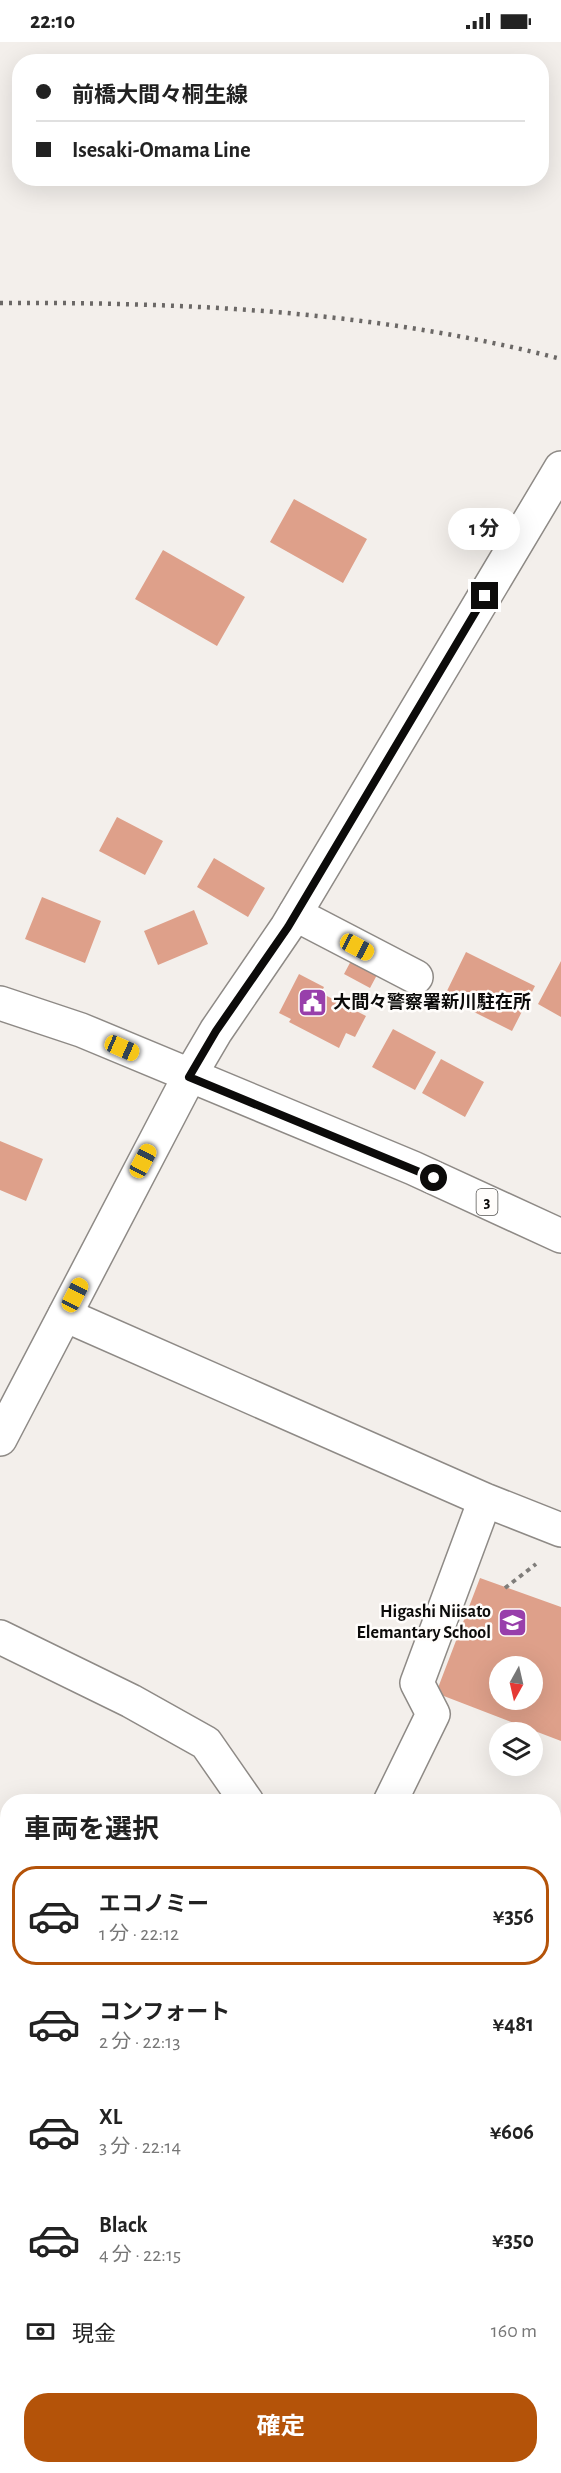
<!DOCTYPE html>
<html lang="ja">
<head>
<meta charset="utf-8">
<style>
	body { margin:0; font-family:"Alegreya Sans","Noto Sans JP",sans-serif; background:#f2f2f2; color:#222; height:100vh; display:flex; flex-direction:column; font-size:22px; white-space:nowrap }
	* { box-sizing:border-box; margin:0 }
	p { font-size:20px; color:#767676 }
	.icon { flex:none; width:33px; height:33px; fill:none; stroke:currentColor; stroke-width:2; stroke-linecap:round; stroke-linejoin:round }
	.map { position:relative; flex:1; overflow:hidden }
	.side { position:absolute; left:0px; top:1752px; width:561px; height:680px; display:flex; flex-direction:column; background:#fff; border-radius:24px 24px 0 0; box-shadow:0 6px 24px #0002 }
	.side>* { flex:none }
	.banner { position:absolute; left:12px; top:12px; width:537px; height:132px; border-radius:24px; box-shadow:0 6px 24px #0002; display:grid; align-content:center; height:132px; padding:0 24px; background:#fff }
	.needle { width:39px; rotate:188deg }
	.controls { position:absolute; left:489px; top:1614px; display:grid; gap:12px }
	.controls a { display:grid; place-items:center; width:54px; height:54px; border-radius:50%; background:#fff; box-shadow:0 6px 24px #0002; font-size:30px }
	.end { position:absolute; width:27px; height:27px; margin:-14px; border:8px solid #0c0b0a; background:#fff; box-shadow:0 0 0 3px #fff }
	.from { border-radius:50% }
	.bubble { position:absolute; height:42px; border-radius:21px; background:#fff; box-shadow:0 6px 24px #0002; font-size:20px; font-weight:700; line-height:42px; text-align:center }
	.car { position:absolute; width:18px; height:36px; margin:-18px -9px; border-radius:8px; box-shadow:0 0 4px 2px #0007; background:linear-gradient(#f5c518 24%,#345 0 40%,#f5c518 0 76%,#345 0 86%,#f5c518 0) }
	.banner b { display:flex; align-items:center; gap:21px; height:57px; font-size:22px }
	.banner b+b { border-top:2px solid #e0e0e0 }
	.banner i { width:15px; height:15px; background:#222 }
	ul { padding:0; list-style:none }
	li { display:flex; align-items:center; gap:18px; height:99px; margin:0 12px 9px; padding:0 12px; border:3px solid transparent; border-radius:24px }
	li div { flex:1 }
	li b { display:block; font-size:22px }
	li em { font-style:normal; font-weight:700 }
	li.current { border-color:#b45309 }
	li>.icon { width:54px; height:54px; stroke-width:1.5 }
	h2 { padding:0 24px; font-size:27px; line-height:72px }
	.pay { display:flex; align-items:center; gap:15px; height:66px; padding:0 24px; font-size:22px }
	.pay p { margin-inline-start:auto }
	.action { display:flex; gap:12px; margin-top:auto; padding:12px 24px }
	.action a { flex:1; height:69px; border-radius:24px; background:#b45309; color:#fff; font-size:24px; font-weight:700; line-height:69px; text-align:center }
	.status { display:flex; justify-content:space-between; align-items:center; height:42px; padding:0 30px; background:#fff; direction:ltr }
	.status svg { height:16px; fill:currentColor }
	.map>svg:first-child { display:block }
</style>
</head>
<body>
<div class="status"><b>22:10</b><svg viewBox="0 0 49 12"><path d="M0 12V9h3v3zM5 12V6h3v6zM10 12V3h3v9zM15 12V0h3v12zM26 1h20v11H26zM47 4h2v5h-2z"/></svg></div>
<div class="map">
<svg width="561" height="2431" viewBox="0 0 561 2431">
	<rect width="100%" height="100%" fill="#f3efeb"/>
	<path fill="#dea08a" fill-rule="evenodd" d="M294 457 367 497 343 541 270 500Z
		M163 508 245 555 217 604 135 557Z
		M117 775 163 799 145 833 99 809Z
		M214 816 265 846 248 875 197 845Z
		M42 855 101 879 85 921 25 897Z
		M194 868 208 902 158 923 144 889Z
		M466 910 535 944 512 989 444 955Z
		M352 917 378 931 370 946 344 932Z
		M561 919V975L538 962Z
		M299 932 324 945 321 951 366 974 355 995 346 991 339 1006 289 980 291 977 279 971Z
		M393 987 436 1010 415 1048 372 1025Z
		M441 1017 484 1040 465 1075 422 1051Z
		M0 1099 43 1117 26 1159 0 1148Z
		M480 1536 561 1565V1699L436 1651ZM500 1624H532V1658H500Z
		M561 2101V2176L554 2173V2119Z"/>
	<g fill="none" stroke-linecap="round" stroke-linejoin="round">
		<defs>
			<path id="minor" d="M295 872 416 935
				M65 1273 485 1458 561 1488
				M0 1595 131 1659 206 1701 247 1760
				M390 1760 433 1672 417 1641 485 1458
				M0 2013 8 2016"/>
			<path id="major" d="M0 961 81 988 413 1126 561 1194
				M0 1397 189 1035 216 989 287 885 561 426"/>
		</defs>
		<use href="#minor" stroke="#8e8a86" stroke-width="36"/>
		<use href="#major" stroke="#8e8a86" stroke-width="36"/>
		<path stroke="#7f7d7a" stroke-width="4" stroke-dasharray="4.5 4.5" stroke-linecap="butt" d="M505 1546 536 1522
			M259 2424 276 2431"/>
		<use href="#minor" stroke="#fff" stroke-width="33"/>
		<use href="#major" stroke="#fff" stroke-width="33"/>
		<path stroke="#6b6866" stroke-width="4.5" stroke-dasharray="3 6" stroke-linecap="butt" d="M0 261C188 260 378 269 561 317"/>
	</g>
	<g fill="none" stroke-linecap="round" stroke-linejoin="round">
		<path stroke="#0c0b0a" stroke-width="8" d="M434 1136 189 1035 216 989 288 885 485 554"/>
	</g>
	<defs>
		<symbol id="civic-square" viewBox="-11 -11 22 22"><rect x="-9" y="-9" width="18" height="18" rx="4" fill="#983fab" stroke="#fffdfb"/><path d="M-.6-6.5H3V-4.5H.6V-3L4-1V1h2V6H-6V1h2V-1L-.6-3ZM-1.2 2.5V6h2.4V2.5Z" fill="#fff"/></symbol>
		<symbol id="school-square" viewBox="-11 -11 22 22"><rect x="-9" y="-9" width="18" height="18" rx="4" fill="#983fab" stroke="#fffdfb"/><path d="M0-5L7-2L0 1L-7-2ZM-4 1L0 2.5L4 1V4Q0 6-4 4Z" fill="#fff"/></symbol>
	</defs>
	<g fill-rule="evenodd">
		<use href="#civic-square" x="296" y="944" width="33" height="33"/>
		<use href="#school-square" x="496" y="1564" width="33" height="33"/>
	</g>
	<g text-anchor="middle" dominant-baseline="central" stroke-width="5" stroke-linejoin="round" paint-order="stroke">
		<rect fill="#fffdfb" stroke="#555452" stroke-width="1.5" x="476.5" y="1147" width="21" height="26" rx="4.5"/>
		<g font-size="16" font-weight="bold" fill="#0c0b0a">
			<text x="487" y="1160">3</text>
		</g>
		<g font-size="18" font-weight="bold" fill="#0c0b0a" stroke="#fffdfb" text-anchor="start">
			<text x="333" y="961">大間々警察署新川駐在所</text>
			<text x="491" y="1570" text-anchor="end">Higashi Niisato<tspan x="491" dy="21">Elemantary School</tspan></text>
		</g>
	</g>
</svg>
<div class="controls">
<a><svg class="needle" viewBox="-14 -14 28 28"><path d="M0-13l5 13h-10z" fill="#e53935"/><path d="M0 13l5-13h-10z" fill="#767676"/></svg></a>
<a><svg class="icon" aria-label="layers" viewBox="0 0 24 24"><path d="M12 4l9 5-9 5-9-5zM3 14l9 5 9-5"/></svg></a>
</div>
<i class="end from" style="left:434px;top:1136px"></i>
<i class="end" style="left:485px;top:554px"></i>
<div class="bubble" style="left:448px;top:466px;width:72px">1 分</div>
<i class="car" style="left:357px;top:905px;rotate:118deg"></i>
<i class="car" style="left:122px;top:1006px;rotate:114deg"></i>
<i class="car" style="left:143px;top:1119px;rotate:28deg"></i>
<i class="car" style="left:75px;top:1253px;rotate:27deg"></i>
<div class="banner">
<b><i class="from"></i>前橋大間々桐生線</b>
<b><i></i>Isesaki-Omama Line</b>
</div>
<section class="side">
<h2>車両を選択</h2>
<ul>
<li class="current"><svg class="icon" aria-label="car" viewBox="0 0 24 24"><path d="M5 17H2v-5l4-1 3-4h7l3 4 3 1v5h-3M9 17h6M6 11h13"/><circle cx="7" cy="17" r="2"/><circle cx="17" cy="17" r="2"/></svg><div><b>エコノミー</b><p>1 分 · 22:12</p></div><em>¥356</em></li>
<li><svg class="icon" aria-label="car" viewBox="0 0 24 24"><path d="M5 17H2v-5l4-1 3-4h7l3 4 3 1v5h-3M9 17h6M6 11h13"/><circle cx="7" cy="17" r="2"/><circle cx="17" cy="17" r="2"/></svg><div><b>コンフォート</b><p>2 分 · 22:13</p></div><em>¥481</em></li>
<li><svg class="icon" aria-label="car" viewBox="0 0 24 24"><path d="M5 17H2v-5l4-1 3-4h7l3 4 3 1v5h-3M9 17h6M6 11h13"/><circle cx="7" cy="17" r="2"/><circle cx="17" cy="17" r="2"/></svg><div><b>XL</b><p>3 分 · 22:14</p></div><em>¥606</em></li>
<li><svg class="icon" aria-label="car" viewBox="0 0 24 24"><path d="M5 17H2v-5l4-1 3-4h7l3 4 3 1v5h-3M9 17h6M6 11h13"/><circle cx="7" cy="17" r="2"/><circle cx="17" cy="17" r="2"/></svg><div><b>Black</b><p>4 分 · 22:15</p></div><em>¥350</em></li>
</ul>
<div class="pay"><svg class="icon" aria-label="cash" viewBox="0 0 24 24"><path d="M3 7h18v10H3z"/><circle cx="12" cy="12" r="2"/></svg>現金<p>160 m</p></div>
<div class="action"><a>確定</a></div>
</section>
</div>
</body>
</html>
